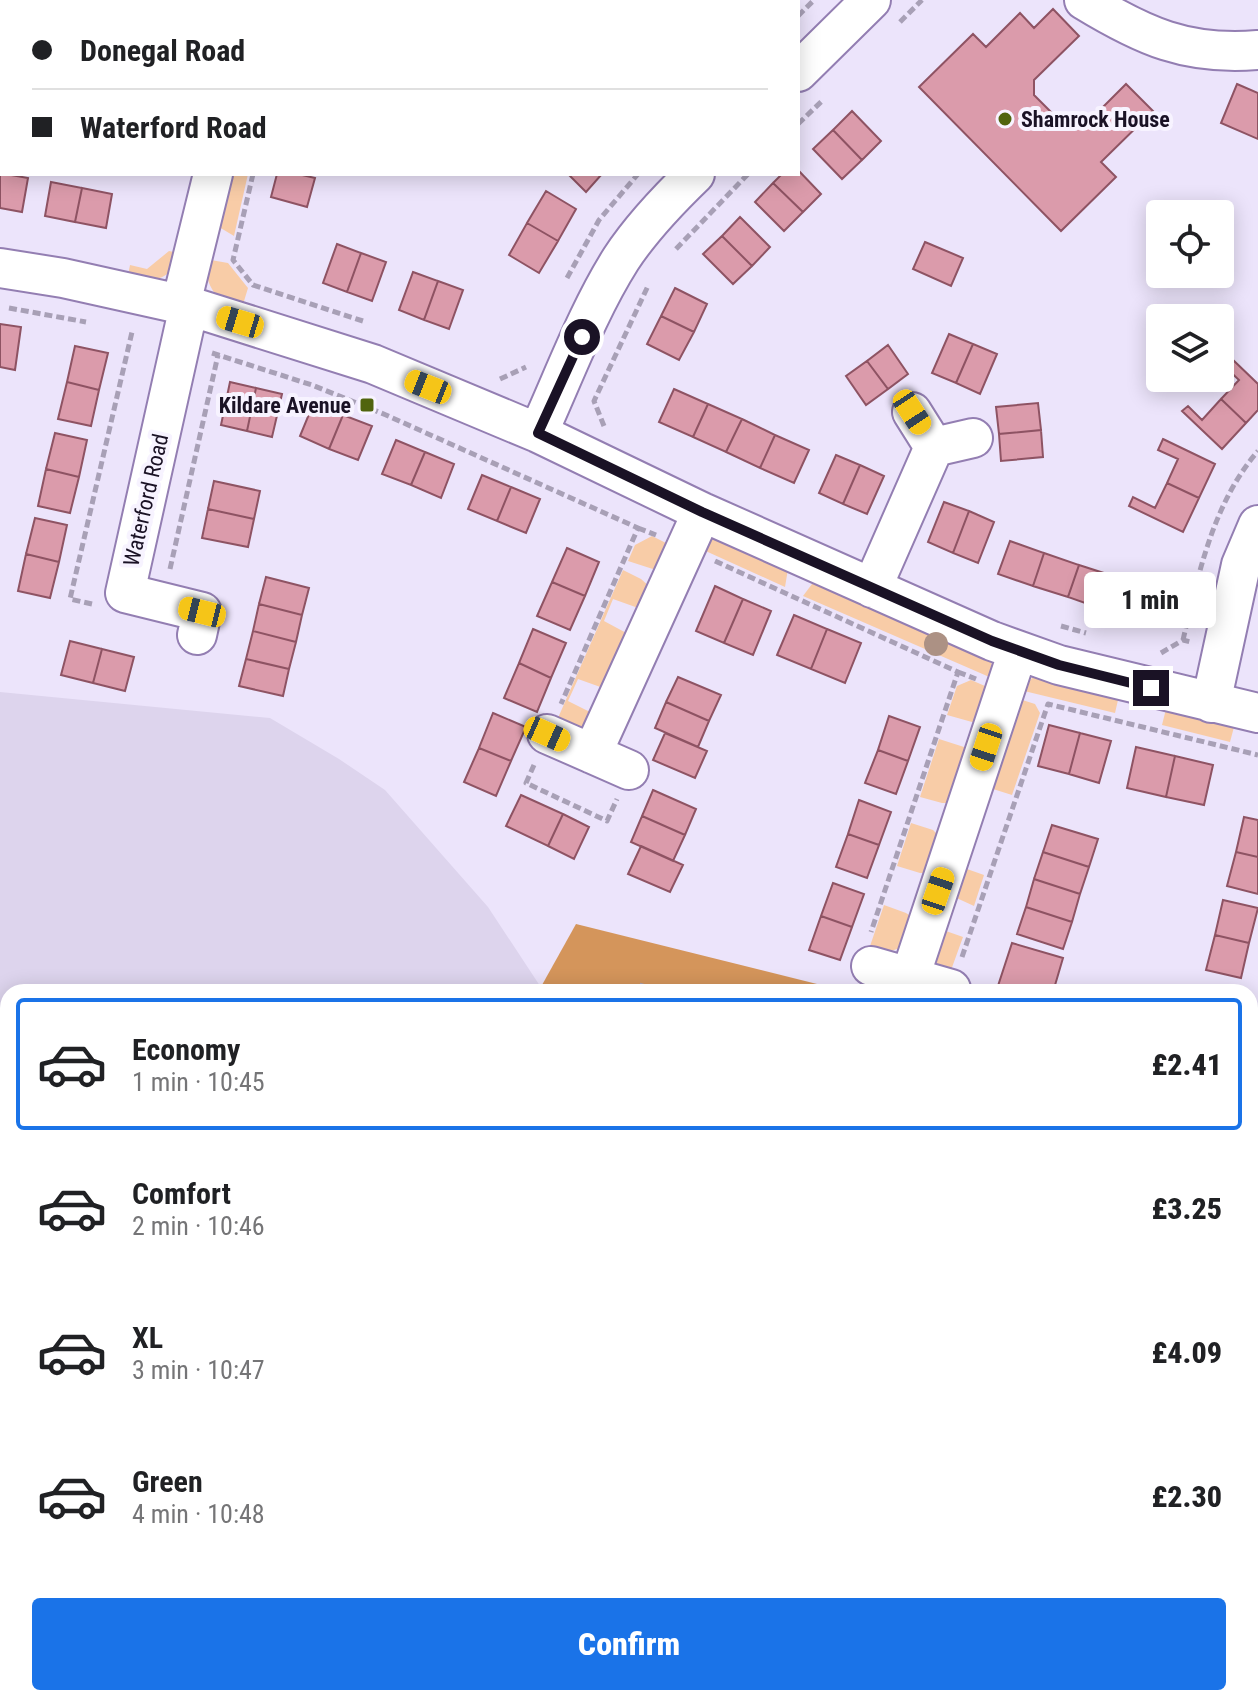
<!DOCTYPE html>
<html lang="en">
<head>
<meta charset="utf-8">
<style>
	body { margin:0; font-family:"Roboto Condensed",sans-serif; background:#f2f2f2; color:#202124; height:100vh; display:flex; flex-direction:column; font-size:30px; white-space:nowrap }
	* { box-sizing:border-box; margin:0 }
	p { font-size:26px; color:#757577 }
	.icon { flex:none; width:44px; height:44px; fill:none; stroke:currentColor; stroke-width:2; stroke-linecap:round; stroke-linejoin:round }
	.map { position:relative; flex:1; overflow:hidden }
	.sheet { position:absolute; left:0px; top:984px; width:1258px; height:722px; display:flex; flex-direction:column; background:#fff; border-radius:24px 24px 0 0; box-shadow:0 4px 20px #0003 }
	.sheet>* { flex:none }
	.guide { position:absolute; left:0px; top:0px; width:800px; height:176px; box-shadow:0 4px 20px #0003; display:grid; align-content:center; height:176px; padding:0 32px; background:#fff }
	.controls { position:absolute; left:1146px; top:200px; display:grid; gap:16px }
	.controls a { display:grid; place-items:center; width:88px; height:88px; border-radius:8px; background:#fff; box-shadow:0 4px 20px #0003; font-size:40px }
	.end { position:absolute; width:36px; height:36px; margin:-18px; border:10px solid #1a1225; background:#fff; box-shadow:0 0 0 4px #fff }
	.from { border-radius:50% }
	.bubble { position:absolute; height:56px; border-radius:8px; background:#fff; box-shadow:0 4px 20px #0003; font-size:26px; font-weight:800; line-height:56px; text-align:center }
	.car { position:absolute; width:24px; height:48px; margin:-24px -12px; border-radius:10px; box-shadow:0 0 6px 2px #0007; background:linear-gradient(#f5c518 24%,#345 0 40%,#f5c518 0 76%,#345 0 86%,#f5c518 0) }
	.guide b { display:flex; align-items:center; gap:28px; height:76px; font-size:30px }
	.guide b+b { border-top:2px solid #e0e0e0 }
	.guide i { width:20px; height:20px; background:#202124 }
	ul { padding:14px 0 0; list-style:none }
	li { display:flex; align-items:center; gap:24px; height:132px; margin:0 16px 12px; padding:0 16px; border:4px solid transparent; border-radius:8px }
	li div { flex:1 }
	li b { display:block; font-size:30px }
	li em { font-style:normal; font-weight:800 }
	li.active { border-color:#1a73e8 }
	li>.icon { width:72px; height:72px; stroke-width:1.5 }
	.primary-button { display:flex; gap:16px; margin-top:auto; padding:16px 32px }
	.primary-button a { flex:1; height:92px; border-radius:8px; background:#1a73e8; color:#fff; font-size:32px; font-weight:800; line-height:92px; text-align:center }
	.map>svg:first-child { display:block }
</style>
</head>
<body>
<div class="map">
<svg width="1258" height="1705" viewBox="0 0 1258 1705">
	<rect width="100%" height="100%" fill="#ece4fb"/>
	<path fill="#ddd4ed" d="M0 692 270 718 339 759 385 790 488 907 544 992H8V1698H576L575 1705H71L0 1700Z"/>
	<path fill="#f8cca7" d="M225 174H248L234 236 214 224Z
		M169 251 183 254C166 282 158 281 127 280L130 265 147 269Z
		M205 259 228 263 248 288 241 311C214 296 207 291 205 259Z
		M652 536 670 545 659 571 628 561 635 545Z
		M724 537 789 563 785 587 699 548 711 538Z
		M623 570 641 579 651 588 641 609 613 599 604 621 630 635 606 689 578 679 568 701 596 715C579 733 577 730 554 727Z
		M818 576 991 660 994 679 803 596Z
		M1047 675 1116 691 1118 700 1115 713 1020 690 1033 677Z
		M971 680 992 689 981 721 972 722 947 715 957 686Z
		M1016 698 1035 704 1040 713 1012 795 993 789 988 783Z
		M1166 709 1229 718 1234 727 1230 742 1162 725Z
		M939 739 964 747 970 755 954 803H942L920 797Z
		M911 823 933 830 942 839 931 873H920L897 866Z
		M967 869 984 875 974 906 950 895 959 870Z
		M884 905 906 913 915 919 903 947 885 953 869 949Z
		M946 931 963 937 950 973 941 969 933 957 938 932Z
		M1250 1091 1258 1093V1705H575L576 1698H1250Z"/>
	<path fill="#d4955b" d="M576 924 849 992H544L542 985Z"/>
	<path fill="#db9bab" stroke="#8e5363" stroke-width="2" d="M1053 9 1079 36 1034 80V95L1067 128H1082L1126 84 1153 111 1101 162 1116 177 1061 231 919 87 973 34 986 47 1020 13 1034 28Z
		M1237 84 1258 93V139L1221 123Z
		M852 111 881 141 862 160 833 130Z
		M833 130 862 160 842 179 813 149Z
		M798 170 821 194 803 212 773 183 782 174H798Z
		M0 173 28 178 22 212 0 208Z
		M277 174H298L315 178 307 207 271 197Z
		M568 174H602L586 192Z
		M51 182 82 188 75 222 45 216Z
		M773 183 803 212 784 231 755 202Z
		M82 188 112 194 106 228 75 222Z
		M546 191 576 209 558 241 527 223Z
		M740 217 770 247 752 266 722 236Z
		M527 223 558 241 539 273 509 255Z
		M722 236 752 266 733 284 703 254Z
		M925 242 963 258 951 286 913 269Z
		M337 244 361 253 347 292 323 283Z
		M361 253 386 262 372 301 347 292Z
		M413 272 438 281 424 320 399 310Z
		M438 281 463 290 449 329 424 320Z
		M675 288 707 304 694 332 661 316Z
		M661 316 694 332 679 360 647 344Z
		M0 324 21 327 15 370 0 367Z
		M949 334 973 344 956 383 932 373Z
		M973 344 997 354 980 394 956 383Z
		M888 345 908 374 888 389 867 361Z
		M75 346 108 353 99 390 67 382Z
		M1231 358 1258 384V410L1246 423 1221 399 1239 380 1223 365Z
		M867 361 888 389 866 405 846 376Z
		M67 382 99 390 91 426 58 419Z
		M230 382 256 388 247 431 221 425Z
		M256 388 282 394 272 437 247 431Z
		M674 389 708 404 693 437 659 422Z
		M1221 399 1246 423 1222 449 1182 411 1188 406 1202 420Z
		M314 402 343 415 329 449 300 436Z
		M1038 403 1041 430 999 434 996 407Z
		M708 404 742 419 726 452 693 437Z
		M343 415 372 426 358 460 329 449Z
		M742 419 775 435 760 468 726 452Z
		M1041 430 1043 457 1001 461 999 434Z
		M55 433 87 440 79 477 46 469Z
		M775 435 809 450 794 483 760 468Z
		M1163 439 1215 464 1199 498 1167 483 1178 459 1158 450Z
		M396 440 425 452 411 485 382 474Z
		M425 452 454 464 441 498 411 485Z
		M836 455 860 465 843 504 819 493Z
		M860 465 884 476 867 514 843 504Z
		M46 469 79 477 70 513 38 506Z
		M482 475 511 487 497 521 468 509Z
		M214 481 260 491 254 519 208 509Z
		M1167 483 1199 498 1183 532 1129 506 1133 497 1155 508Z
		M511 487 540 499 526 533 497 521Z
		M944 502 969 511 953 553 928 542Z
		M208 509 254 519 248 547 202 538Z
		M969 511 994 522 978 563 953 553Z
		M35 518 67 525 59 562 26 554Z
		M1010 541 1044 553 1033 586 998 574Z
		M567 548 599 562 585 596 552 582Z
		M1044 553 1079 565 1068 597 1033 586Z
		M26 554 59 562 50 598 18 591Z
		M1079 565 1113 576 1102 609 1068 597Z
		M1113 576 1148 588 1137 621 1102 609Z
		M266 577 309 588 302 615 259 604Z
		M552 582 585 596 570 630 537 616Z
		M715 586 743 599 724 643 696 631Z
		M743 599 771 611 753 655 724 643Z
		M259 604 302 615 296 642 253 631Z
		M794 615 827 629 811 669 777 655Z
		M533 629 566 643 551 678 519 663Z
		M827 629 861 643 845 683 811 669Z
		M253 631 296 642 289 669 246 659Z
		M70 641 102 649 93 683 61 675Z
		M102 649 134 657 125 691 93 683Z
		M246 659 289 669 283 696 239 686Z
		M519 663 551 678 537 712 504 698Z
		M678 677 721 695 709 721 666 702Z
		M666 702 709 721 698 747 655 728Z
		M493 713 526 727 511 761 479 748Z
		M889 716 920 727 908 761 878 750Z
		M1049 725 1080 733 1069 774 1038 766Z
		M665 733 707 751 695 778 653 760Z
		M1080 733 1111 741 1099 783 1069 774Z
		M1136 747 1175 756 1166 797 1127 788Z
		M479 748 511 761 496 796 464 782Z
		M878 750 908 761 896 794 865 783Z
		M1175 756 1213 765 1204 805 1166 797Z
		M653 790 696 809 685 835 642 816Z
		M521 795 563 814 548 846 506 826Z
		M859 800 891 812 879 845 848 834Z
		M563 814 589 827 574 859 548 846Z
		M642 816 685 835 673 861 631 842Z
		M1244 817 1258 820V857L1236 852Z
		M1052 825 1098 839 1089 867 1043 852Z
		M848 834 879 845 867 878 836 867Z
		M641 846 683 865 670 892 628 874Z
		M1043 852 1089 867 1080 894 1034 879Z
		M1236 852 1258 857V894L1227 886Z
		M1034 879 1080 894 1072 922 1026 907Z
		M833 883 864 894 852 927 821 916Z
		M1223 900 1258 908 1249 943 1215 935Z
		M1026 907 1072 922 1063 949 1017 934Z
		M821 916 852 927 840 960 809 950Z
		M1215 935 1249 943 1241 978 1206 970Z
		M1012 943 1063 958 1053 992H996Z"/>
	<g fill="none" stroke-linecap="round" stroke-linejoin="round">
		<defs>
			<path id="minor" d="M1084 0C1143 36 1187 56 1258 50
				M262 2V0
				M798 72 871 0
				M0 268 63 278 189 306 373 364 538 433 702 512 992 641 1059 665 1258 713
				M181 304 213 174
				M189 306 125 593 202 612 197 635
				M912 412 934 447 973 438
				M538 433C564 376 588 311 621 259 642 227 668 200 695 174
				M872 588 934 447
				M1211 703 1241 565 1258 525
				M547 734 629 770
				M592 754 702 512
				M871 966 951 989
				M910 977 1018 651"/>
		</defs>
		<use href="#minor" stroke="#937eb2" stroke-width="42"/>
		<path stroke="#a8a0b6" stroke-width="5" stroke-dasharray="8 4" stroke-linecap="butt" d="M218 2V0
			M303 2 304 0
			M798 16 814 0
			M900 22 922 0
			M798 124 823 100
			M253 174 233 260 253 285 366 322
			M676 249 748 174
			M567 278 599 220 638 174
			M9 308 86 322
			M212 353 312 385 386 415 638 528 561 704
			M500 379 526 367
			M604 426 594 401 648 286
			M638 528 656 535
			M715 561 958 672 871 932
			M170 569 218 355
			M92 604 70 599 132 332
			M1061 626 1086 633
			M1183 640C1198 575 1213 503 1258 451
			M1161 653 1183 640 1191 642
			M958 672 976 679
			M534 765 526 783 607 821 617 799
			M962 957 1048 704 1258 755
			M630 992 639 985 664 992
			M1250 1040 1258 1005
			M1250 1073 1258 1075
			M1250 1145 1258 1147
			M1250 1230 1258 1196
			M1177 1705 1178 1698"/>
		<use href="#minor" stroke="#fff" stroke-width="38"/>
	</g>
	<circle fill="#ac9184" cx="936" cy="644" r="12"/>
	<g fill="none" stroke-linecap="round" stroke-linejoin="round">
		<path stroke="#1a1225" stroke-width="10" d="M582 337 538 433 702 512 992 641 1059 665 1151 688"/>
	</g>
	<g fill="#50640e" stroke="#f7f3ff" stroke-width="3">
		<circle cx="1005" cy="119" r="8"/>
		<rect x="359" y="397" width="16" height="16" rx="4"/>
	</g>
	<g text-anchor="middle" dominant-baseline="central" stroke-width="8" stroke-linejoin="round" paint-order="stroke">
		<g font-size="22" font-weight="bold" fill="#1a1225" stroke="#f7f3ff" text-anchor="start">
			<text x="1021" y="119">Shamrock House</text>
			<text x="351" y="405" text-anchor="end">Kildare Avenue</text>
		</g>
		<g font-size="22" fill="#1a1225" stroke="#f7f3ff">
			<text transform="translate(146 500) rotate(-77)">Waterford Road</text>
		</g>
	</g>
</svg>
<div class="controls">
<a><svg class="icon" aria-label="locate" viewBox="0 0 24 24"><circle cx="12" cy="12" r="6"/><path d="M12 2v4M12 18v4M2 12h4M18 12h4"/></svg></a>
<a><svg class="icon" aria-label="layers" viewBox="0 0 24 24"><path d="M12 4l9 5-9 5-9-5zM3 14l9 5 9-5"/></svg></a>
</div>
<i class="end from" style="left:582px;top:337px"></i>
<i class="end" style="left:1151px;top:688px"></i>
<div class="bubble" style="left:1084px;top:572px;width:132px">1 min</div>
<i class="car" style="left:240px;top:322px;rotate:287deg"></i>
<i class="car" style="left:428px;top:387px;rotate:292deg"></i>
<i class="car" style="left:912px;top:412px;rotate:147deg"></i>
<i class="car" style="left:202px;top:612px;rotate:284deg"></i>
<i class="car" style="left:547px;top:734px;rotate:114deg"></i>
<i class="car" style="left:986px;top:747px;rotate:198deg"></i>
<i class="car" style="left:938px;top:891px;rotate:19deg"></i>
<div class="guide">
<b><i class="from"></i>Donegal Road</b>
<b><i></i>Waterford Road</b>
</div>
<section class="sheet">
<ul>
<li class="active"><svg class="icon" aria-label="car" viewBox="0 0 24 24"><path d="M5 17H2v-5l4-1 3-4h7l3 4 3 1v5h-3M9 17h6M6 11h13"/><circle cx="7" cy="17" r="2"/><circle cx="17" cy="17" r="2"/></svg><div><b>Economy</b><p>1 min · 10:45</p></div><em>£2.41</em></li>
<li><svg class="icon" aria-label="car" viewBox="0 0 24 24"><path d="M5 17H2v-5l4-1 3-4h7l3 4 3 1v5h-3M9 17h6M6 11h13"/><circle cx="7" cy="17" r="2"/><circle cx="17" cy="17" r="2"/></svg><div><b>Comfort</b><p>2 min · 10:46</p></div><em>£3.25</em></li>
<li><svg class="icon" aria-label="car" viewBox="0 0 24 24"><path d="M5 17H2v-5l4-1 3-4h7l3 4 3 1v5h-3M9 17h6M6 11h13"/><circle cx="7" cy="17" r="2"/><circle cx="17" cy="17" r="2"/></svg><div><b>XL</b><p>3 min · 10:47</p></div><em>£4.09</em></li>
<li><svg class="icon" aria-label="car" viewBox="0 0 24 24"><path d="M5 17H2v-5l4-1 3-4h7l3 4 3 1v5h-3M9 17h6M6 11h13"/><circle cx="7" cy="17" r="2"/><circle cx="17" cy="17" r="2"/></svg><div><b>Green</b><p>4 min · 10:48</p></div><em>£2.30</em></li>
</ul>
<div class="primary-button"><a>Confirm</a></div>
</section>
</div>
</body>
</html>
